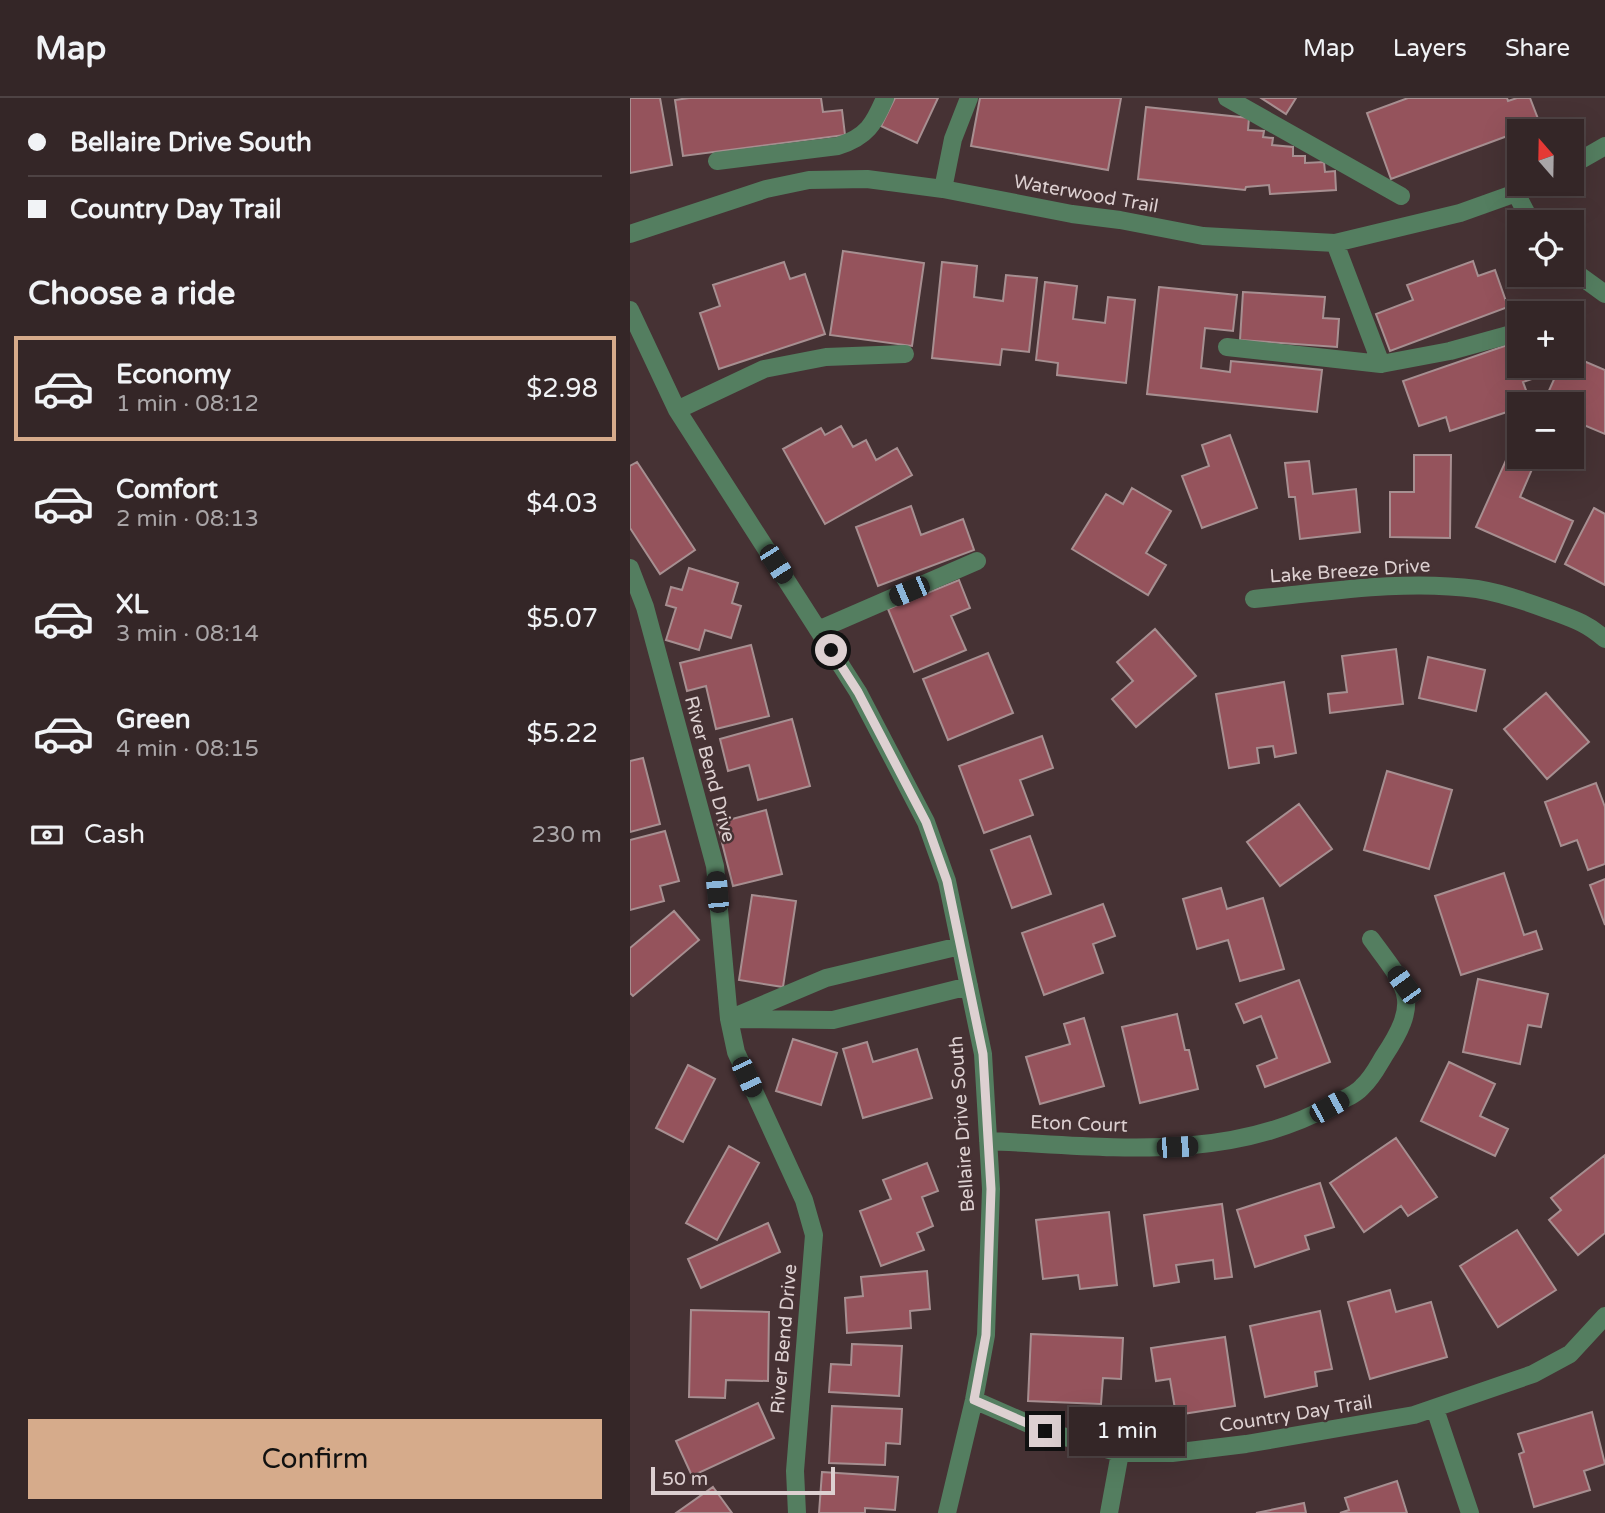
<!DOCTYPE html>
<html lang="en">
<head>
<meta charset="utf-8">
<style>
	body { margin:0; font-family:"Varela Round",sans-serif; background:#3c2e2f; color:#f1f3f6; height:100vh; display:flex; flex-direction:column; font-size:26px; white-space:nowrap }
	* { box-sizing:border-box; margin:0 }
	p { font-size:23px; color:#a9a5a7 }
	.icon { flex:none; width:38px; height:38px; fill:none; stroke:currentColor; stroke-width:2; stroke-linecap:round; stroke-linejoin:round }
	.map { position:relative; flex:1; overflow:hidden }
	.panel { display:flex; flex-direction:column; background:#342627; width:630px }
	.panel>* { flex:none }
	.guide { display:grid; align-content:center; height:154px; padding:0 28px; background:#342627 }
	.needle { width:46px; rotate:340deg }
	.buttons { position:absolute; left:877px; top:21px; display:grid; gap:14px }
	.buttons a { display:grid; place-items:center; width:77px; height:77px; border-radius:0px; background:#342627; box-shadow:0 7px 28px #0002,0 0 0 2px #4e4344; font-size:35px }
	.scale { position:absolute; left:21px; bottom:18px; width:184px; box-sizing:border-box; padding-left:7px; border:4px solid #ddd0d1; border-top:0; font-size:19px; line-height:24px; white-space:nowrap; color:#ddd0d1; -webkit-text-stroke:5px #463234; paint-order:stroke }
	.end { position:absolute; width:32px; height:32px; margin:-16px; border:9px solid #ddd0d1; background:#111; box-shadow:0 0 0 4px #111 }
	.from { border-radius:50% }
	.bubble { position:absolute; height:49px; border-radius:0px; background:#342627; box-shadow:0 7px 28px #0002,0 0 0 2px #4e4344; font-size:23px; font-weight:600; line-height:49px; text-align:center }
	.car { position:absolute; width:21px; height:42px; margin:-21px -10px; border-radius:9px; box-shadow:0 0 5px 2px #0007; background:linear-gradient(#222 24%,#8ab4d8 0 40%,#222 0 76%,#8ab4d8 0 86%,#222 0) }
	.guide b { display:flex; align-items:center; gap:24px; height:66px; font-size:26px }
	.guide b+b { border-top:2px solid #4e4344 }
	.guide i { width:18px; height:18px; background:#f1f3f6 }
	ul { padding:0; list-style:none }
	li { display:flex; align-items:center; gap:21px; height:105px; margin:0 14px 10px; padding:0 14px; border:4px solid transparent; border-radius:0px }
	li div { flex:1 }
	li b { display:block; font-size:26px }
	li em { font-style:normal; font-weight:600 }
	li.current { border-color:#d6ab8b }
	li>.icon { width:63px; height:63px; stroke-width:1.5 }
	h2 { padding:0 28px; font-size:32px; line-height:84px }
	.pay { display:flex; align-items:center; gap:18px; height:77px; padding:0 28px; font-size:26px }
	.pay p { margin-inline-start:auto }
	.action { display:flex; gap:14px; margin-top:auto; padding:14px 28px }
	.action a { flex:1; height:80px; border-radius:0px; background:#d6ab8b; color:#111; font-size:28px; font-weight:600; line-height:80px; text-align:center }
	header { display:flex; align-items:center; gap:42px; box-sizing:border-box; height:98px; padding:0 35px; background:#342627; border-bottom:2px solid #4e4344 }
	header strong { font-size:33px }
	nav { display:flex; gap:38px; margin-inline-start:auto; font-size:24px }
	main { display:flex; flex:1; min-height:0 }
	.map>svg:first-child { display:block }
</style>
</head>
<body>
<header>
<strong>Map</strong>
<nav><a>Map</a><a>Layers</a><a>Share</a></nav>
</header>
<main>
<section class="panel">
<div class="guide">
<b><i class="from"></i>Bellaire Drive South</b>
<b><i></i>Country Day Trail</b>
</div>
<h2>Choose a ride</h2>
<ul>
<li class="current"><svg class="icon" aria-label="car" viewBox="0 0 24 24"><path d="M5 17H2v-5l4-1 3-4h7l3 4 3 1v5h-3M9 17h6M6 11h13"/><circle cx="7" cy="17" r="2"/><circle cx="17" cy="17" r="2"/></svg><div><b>Economy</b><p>1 min · 08:12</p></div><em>$2.98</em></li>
<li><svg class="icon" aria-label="car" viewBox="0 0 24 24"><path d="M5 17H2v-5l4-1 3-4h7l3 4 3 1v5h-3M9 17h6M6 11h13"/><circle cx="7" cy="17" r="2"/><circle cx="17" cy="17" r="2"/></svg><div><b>Comfort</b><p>2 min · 08:13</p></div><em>$4.03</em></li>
<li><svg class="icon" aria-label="car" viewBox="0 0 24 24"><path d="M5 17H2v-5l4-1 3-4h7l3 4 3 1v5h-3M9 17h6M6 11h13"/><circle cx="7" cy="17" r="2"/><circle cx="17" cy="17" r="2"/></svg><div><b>XL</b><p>3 min · 08:14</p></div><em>$5.07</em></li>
<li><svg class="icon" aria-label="car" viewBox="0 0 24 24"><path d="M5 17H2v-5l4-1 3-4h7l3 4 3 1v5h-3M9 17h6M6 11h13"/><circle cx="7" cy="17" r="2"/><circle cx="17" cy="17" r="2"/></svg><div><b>Green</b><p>4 min · 08:15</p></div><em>$5.22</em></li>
</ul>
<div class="pay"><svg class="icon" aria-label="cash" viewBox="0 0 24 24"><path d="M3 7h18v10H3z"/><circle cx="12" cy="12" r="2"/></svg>Cash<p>230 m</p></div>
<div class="action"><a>Confirm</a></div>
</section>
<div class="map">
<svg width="975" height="1415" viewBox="0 0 975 1415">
	<rect width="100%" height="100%" fill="#463234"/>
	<path fill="#95535c" stroke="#a78f91" stroke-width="2" d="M0 0H30L42 67 0 75Z
		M59 0H191L193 14 212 12 215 37 53 58 45 2Z
		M265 0H308L287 45 251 28Z
		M350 0H491L478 72 341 48Z
		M631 0H666L656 16Z
		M778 0H877L878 3 887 0H900L910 26 761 81 737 15Z
		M516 9 619 20 618 32 634 33 633 39 643 40 642 47 663 49V58H675V65L694 64 695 74 705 73 706 92 640 96 639 87 616 89 615 92 508 81Z
		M213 153 294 165 282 248 200 237Z
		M843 163 848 178 865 172 878 209 760 253 746 216 783 202 777 187Z
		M154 164 160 181 175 176 195 236 89 271 70 215 90 208 83 187Z
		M312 164 347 168 344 199 373 203 376 177 407 180 399 254 372 251 370 267 302 260Z
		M415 184 447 188 443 221 475 225 478 199 505 202 496 285 427 277 428 265 406 262Z
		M529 189 607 197 603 233 575 230 571 270 600 274 601 263 692 272 687 314 517 296Z
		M613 194 695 199 693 220 709 221 707 249 610 242Z
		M889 243V268H904L908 279 893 284 901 306H889V310L820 333 816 319 789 328 773 283Z
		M942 258 975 272V336L942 322V306H913L930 268H942Z
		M211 328 223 349 236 342 246 362 267 350 282 377 195 426 153 351 191 330 195 337Z
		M600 337 627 410 572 430 552 378 579 368 572 347Z
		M881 351 889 355V359H899L906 362 890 399 943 423 925 464 846 429Z
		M784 357H821L820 440 760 439V394H784Z
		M679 363 683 396 726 391 730 434 670 441 665 399H659L655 365Z
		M7 364 65 452 30 476 0 430V368Z
		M502 390 541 413 516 455 536 467 518 497 442 451 476 396 493 406Z
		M281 408 291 437 333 421 344 452 248 488 226 429Z
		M964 410 975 416V487L935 466Z
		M59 470 108 485 102 505 111 508 101 540 75 532 69 552 36 542 46 510 36 507 41 489 52 492Z
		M329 482 340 510 321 518 336 552 284 574 258 511Z
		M525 531 566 578 506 629 482 601 503 583 487 564Z
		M121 547 139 618 86 631 76 588 57 593 50 565Z
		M766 551 773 606 700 615 698 596 717 594 712 558Z
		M358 555 383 615 318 642 293 581Z
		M798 559 855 572 846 613 789 600Z
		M654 584 666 655 645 659 643 648 627 650 629 665 599 670 586 596Z
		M916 595 959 644 917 681 874 631Z
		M162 621 180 688 128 702 119 667 98 673 90 641Z
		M412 638 423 670 390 682 403 717 354 735 329 668Z
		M13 660 30 726 0 734V663Z
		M757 673 822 692 799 771 734 752Z
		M966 685 975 709V766L958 772 947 742 931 748 915 704Z
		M669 706 702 751 650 788 617 744Z
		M136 712 152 776 103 788 87 725Z
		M35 733 49 783 30 788 34 803 0 812V742Z
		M400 738 421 796 382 810 361 752Z
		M874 775 894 837 906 833 912 851 831 877 805 798Z
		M975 781V827L960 787Z
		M591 790 597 811 633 800 654 871 610 883 598 842 567 851 553 801Z
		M122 797 166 803 153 889 109 882Z
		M473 806 485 838 463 846 473 875 414 897 392 835Z
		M44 813 69 842 3 898 0 895V850Z
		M848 881 918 896 911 929 898 927 890 966 833 954Z
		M669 882 700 964 635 989 627 968 647 960 631 918 614 925 606 906Z
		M547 916 555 952H559L568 991 510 1005 492 929Z
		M454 920 474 988 410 1006 396 959 440 946 434 926Z
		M163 941 207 955 191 1007 146 993Z
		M237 944 243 964 287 951 302 1000 233 1020 213 951Z
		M819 964 865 986 850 1018 878 1031 865 1058 791 1023Z
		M58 967 85 981 53 1044 26 1030Z
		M766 1040 807 1099 778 1118 771 1108 734 1134 700 1085Z
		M99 1048 129 1065 87 1142 56 1125Z
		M975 1057V1135L948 1157 919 1122 931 1112 921 1100Z
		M297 1065 308 1093 292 1099 303 1128 287 1135 294 1152 251 1168 230 1113 261 1101 253 1082Z
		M690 1085 704 1129 675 1138 679 1151 625 1169 607 1112Z
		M592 1106 602 1179 585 1181 583 1162 546 1167 549 1184 524 1188 514 1117Z
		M479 1114 487 1187 450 1191 448 1177 413 1181 406 1122Z
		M138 1125 150 1154 71 1190 58 1161Z
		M887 1132 926 1192 868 1229 830 1168Z
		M297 1173 300 1211 280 1213 281 1230 217 1235 215 1200 233 1198 231 1179Z
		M760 1192 766 1214 801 1204 817 1259 740 1281 718 1204Z
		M61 1212 139 1214 138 1283 96 1282 95 1300 59 1299Z
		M690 1213 702 1271 685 1274 687 1288 635 1299 620 1228Z
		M401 1236 493 1240 491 1281 473 1280 471 1306 398 1303Z
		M595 1239 605 1308 546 1317 540 1281 526 1283 521 1250Z
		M222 1246 272 1248 269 1298 199 1294 201 1266 221 1267Z
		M128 1305 144 1340 62 1378 46 1343Z
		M202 1308 272 1311 270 1346 256 1345 255 1367 199 1365Z
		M962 1314 975 1366 954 1373 960 1392 904 1409 889 1356 894 1354 888 1336Z
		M192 1374 268 1379 265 1412 235 1410V1415H189Z
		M767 1383 777 1415H710L719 1412 715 1400Z
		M83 1389 102 1415H46Z
		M674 1405 676 1415H626Z"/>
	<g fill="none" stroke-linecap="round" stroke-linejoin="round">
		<path stroke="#547e60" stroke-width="18" d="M597 0 771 98
			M87 63 208 48C237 39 244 26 255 0
			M942 67 975 48
			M313 91 323 41 339 0
			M886 95 901 124
			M0 136 136 91 179 82 237 81 313 91 442 116 490 122 573 138 705 145 830 115 886 95 904 86
			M705 145 751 266
			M942 172 975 196
			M0 212 47 312 228 594 296 724 317 783 353 956 361 1091 356 1237 344 1302 317 1415
			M597 249 751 266 820 253 889 234
			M47 312 134 271 196 259 275 256
			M0 470 15 509 85 768 99 921 106 954 174 1102 184 1137 165 1373 167 1415
			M624 501C697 494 774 481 847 491 872 495 895 503 919 512 943 521 955 524 975 541
			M188 532 347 463
			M99 921 196 880 330 848
			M106 921 203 922 339 888
			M358 1043C474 1048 596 1066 702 1007 711 1002 726 997 733 988 742 980 748 968 754 958 792 901 777 890 741 841
			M344 1302 415 1333 490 1355H542L616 1346 784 1317 903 1276 940 1256 975 1218
			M805 1311 840 1415
			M479 1415 490 1355"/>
	</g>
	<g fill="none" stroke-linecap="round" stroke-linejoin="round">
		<path stroke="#ddd0d1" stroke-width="9" d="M201 552 228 594 296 724 317 783 353 956 361 1091 356 1237 344 1302 415 1333"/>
	</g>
	<g text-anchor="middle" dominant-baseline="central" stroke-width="5" stroke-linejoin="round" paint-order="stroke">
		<g font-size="19" fill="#ddd0d1" stroke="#463234">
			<text transform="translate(456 96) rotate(10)">Waterwood Trail</text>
			<text transform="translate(720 473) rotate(-4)">Lake Breeze Drive</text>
			<text transform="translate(80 671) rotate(75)">River Bend Drive</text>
			<text transform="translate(332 1026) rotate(-94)">Bellaire Drive South</text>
			<text transform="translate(449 1026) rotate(2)">Eton Court</text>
			<text transform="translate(154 1241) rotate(-85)">River Bend Drive</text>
			<text transform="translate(666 1316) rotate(-9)">Country Day Trail</text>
		</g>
	</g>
</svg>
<div class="buttons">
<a><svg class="needle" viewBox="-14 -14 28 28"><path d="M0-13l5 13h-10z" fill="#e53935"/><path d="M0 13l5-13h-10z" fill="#a9a5a7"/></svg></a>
<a><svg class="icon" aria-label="locate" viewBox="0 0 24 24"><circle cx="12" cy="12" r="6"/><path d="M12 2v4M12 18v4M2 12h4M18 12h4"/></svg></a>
<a>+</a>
<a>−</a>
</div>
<div class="scale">50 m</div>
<i class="end from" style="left:201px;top:552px"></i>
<i class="end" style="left:415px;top:1333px"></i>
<div class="bubble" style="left:439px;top:1309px;width:116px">1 min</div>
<i class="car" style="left:146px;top:466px;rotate:147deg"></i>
<i class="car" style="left:279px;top:493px;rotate:247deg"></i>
<i class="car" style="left:87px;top:794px;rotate:355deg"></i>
<i class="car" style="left:774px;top:887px;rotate:324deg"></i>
<i class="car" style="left:117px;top:979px;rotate:155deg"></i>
<i class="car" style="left:699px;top:1009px;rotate:61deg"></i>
<i class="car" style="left:547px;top:1049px;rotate:87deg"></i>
</div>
</main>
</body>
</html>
